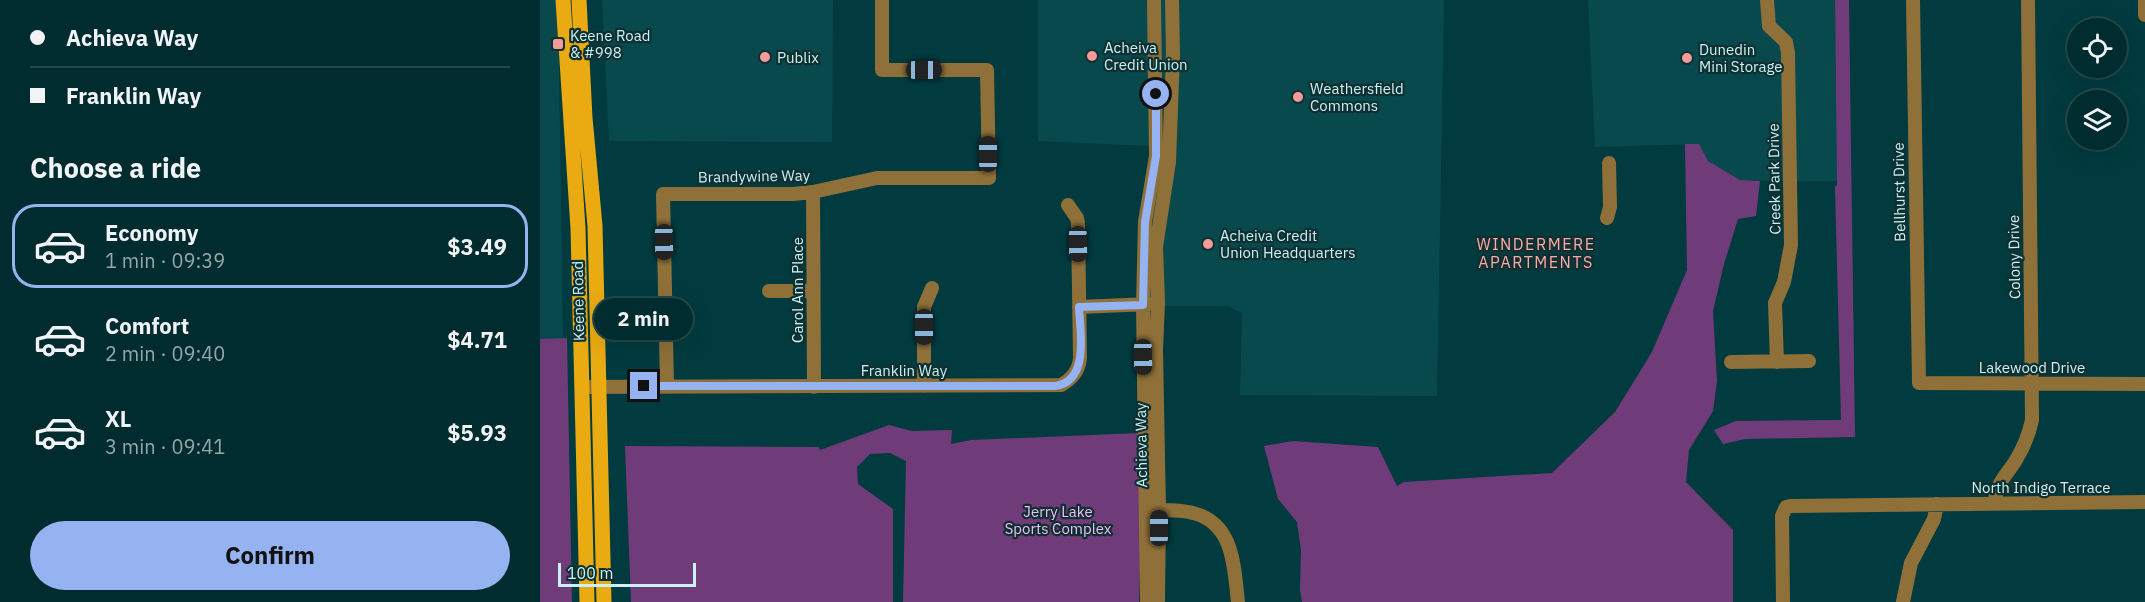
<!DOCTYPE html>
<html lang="en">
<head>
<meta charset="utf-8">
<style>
	body { margin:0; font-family:"IBM Plex Sans",sans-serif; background:#0b3437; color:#f1f3f6; height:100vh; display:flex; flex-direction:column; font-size:22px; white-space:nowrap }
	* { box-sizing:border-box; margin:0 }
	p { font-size:20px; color:#96a7aa }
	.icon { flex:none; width:33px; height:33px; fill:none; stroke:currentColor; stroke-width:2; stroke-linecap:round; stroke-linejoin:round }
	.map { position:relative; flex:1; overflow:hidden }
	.panel { display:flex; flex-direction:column; background:#012c2f; width:540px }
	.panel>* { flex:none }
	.top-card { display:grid; align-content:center; height:132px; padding:0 30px; background:#012c2f }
	.buttons { position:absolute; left:1527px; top:18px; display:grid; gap:12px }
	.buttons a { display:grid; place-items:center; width:60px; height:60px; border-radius:50%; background:#012c2f; box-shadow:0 6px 24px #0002,0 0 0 2px #23484b; font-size:30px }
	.scale { position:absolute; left:18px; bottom:15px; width:138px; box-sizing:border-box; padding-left:6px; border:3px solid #c7f3f6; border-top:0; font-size:16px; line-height:21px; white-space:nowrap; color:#c7f3f6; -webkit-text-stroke:4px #102f31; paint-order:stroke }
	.end { position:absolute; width:27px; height:27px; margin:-14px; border:8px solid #95b2f1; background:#111; box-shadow:0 0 0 3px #111 }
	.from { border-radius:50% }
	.bubble { position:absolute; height:42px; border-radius:21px; background:#012c2f; box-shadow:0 6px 24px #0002,0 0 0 2px #23484b; font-size:20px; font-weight:800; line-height:42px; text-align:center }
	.car { position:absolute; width:18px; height:36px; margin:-18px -9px; border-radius:8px; box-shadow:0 0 4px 2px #0007; background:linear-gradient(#222 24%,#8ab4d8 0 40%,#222 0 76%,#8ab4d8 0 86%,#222 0) }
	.top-card b { display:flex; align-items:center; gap:21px; height:57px; font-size:22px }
	.top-card b+b { border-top:2px solid #23484b }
	.top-card i { width:15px; height:15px; background:#f1f3f6 }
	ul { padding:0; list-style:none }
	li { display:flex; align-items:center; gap:18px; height:84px; margin:0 12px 9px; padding:0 18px; border:3px solid transparent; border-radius:24px }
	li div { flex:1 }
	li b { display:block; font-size:22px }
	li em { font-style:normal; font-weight:800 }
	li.selected { border-color:#95b2f1 }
	li>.icon { width:54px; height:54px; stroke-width:1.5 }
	h2 { padding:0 30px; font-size:27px; line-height:72px }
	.cta { display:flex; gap:12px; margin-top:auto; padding:12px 30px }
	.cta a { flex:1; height:69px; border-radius:36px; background:#95b2f1; color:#111; font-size:24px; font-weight:800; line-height:69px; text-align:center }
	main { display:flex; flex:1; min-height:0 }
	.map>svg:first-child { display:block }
</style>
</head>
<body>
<main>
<section class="panel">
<div class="top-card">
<b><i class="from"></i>Achieva Way</b>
<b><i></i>Franklin Way</b>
</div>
<h2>Choose a ride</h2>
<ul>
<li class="selected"><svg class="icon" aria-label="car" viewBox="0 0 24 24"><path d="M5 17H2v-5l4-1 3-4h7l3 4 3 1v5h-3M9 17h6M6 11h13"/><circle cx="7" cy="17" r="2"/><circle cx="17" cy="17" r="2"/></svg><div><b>Economy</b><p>1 min · 09:39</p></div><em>$3.49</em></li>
<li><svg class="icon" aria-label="car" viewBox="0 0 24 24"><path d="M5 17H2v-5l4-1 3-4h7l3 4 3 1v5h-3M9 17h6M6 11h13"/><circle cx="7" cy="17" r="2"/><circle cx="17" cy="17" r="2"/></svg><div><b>Comfort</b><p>2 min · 09:40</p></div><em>$4.71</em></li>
<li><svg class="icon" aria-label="car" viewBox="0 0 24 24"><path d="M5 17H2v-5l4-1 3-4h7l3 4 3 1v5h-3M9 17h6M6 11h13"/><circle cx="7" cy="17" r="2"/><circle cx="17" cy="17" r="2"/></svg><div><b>XL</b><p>3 min · 09:41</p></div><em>$5.93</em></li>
</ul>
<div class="cta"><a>Confirm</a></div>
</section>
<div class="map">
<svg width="1605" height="602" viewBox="0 0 1605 602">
	<rect width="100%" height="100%" fill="#013b3f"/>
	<path fill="#08494d" d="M0 0H18L23 338 0 339Z
		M62 0H293L292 142 69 141Z
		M498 0H609L611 146 498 141Z
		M619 0H627L628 53 624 162 613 298 608 299Z
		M636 0H904L897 396 700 395 702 313 687 306H623L621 247Z
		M1048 0H1222L1242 46 1245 181 1200 180 1168 161 1159 144 1055 147Z
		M1232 0H1295L1297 181H1255L1253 52 1235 26Z"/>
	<path fill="#703b79" d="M1295 0H1309L1315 437 1205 439 1183 444 1174 430 1196 421 1301 420 1295 187 1297 185Z
		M1145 144H1159L1168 161 1200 180 1220 181 1216 216 1198 219 1184 264 1173 311 1177 381 1173 411 1149 450 1146 482 1193 530V602H762L760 590 761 550 757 522 738 499 724 446 753 441 838 447 857 486 864 482 1012 473 1075 412 1112 352 1147 270Z
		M27 338 32 602H0V339Z
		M349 425 372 431 412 430 411 444 431 440 599 433 601 528 599 602H363L366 461 350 453 330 454 317 467 318 484 353 509V602H91L85 446 279 447 280 450Z"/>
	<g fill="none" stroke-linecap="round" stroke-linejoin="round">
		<path stroke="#8e7038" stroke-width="14" d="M1227 0 1229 26 1246 42 1248 53 1251 245 1244 282 1235 303 1237 362
			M1373 0 1379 383 1605 384
			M1605 0V15
			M273 192 274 387
			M1067 218 1070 207 1069 163
			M229 291H273
			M539 307 610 304
			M1191 362 1269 361
			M127 386 123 194H253L273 192 337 178H449L447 70H342V0
			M384 386V307L392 288
			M42 387 521 385C532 379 539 371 540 358L538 223 537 218 528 205
			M1455 503C1455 484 1467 475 1476 460 1484 447 1489 434 1492 420L1488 0
			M611 510C624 510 639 509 653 513 694 523 694 567 698 602
			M607 602 603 305 605 222 616 156 614 0
			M618 602 619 510 616 350 618 302 616 247 629 162 633 54 632 0
			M1243 602 1242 516 1246 507 1250 506 1605 502
			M1363 602 1371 563 1394 519 1397 504"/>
		<path stroke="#e9ab11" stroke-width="15" d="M23 0 38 228 47 602
			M39 0 45 118 55 226 64 602"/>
	</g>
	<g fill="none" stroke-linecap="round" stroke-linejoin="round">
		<path stroke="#95b2f1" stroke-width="8" d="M104 386H515C550 381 540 332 539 307L603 305 605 222 616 156V94"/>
	</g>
	<g fill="#f59b99" stroke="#102f31" stroke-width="2">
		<rect x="12" y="38" width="12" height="12" rx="3"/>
		<circle cx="552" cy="56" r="6"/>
		<circle cx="225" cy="57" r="6"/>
		<circle cx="1147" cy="58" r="6"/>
		<circle cx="758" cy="97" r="6"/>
		<circle cx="668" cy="244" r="6"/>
	</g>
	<g text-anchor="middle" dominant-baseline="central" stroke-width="4.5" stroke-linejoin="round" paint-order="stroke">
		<g font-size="15" fill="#c7f3f6" stroke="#102f31" text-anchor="start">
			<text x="30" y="35">Keene Road<tspan x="30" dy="17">&amp; #998</tspan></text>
			<text x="564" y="47">Acheiva<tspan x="564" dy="17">Credit Union</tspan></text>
			<text x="1159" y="49">Dunedin<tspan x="1159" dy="17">Mini Storage</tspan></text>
			<text x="237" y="57">Publix</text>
			<text x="770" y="88">Weathersfield<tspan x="770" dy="17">Commons</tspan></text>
			<text x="680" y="235">Acheiva Credit<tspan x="680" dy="17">Union Headquarters</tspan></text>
		</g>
		<g font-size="15" fill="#c7f3f6" stroke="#102f31">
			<text transform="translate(214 176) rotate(-1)">Brandywine Way</text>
			<text transform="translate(1234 179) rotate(-91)">Creek Park Drive</text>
			<text transform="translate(1359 192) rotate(-91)">Bellhurst Drive</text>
			<text transform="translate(1474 257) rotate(-91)">Colony Drive</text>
			<text transform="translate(257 290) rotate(-90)">Carol Ann Place</text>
			<text transform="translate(38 301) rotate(-91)">Keene Road</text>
			<text x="1492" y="367">Lakewood Drive</text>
			<text x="364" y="370">Franklin Way</text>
			<text transform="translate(601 445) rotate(-91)">Achieva Way</text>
			<text x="1501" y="487">North Indigo Terrace</text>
		</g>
		<g font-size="15" fill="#f0bff8" stroke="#102f31">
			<text x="518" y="511">Jerry Lake<tspan x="518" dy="17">Sports Complex</tspan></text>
		</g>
		<g font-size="16" letter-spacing="1.5" fill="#ffaaa7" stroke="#102f31">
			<text x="996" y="244">WINDERMERE<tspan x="996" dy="18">APARTMENTS</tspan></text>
		</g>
	</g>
</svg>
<div class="buttons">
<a><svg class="icon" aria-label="locate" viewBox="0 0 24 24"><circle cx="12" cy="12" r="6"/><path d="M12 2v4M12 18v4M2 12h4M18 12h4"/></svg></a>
<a><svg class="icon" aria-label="layers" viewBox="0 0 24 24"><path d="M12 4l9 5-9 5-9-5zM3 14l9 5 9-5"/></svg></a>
</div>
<div class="scale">100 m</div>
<i class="end from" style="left:616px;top:94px"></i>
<i class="end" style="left:104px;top:386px"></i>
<div class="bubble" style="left:54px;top:298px;width:99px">2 min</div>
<i class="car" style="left:384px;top:70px;rotate:90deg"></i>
<i class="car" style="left:448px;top:154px;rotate:0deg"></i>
<i class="car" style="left:124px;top:242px;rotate:179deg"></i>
<i class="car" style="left:538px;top:244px;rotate:179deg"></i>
<i class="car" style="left:384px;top:327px;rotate:180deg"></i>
<i class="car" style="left:603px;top:357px;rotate:179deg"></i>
<i class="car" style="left:619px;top:528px;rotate:0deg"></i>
</div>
</main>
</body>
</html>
